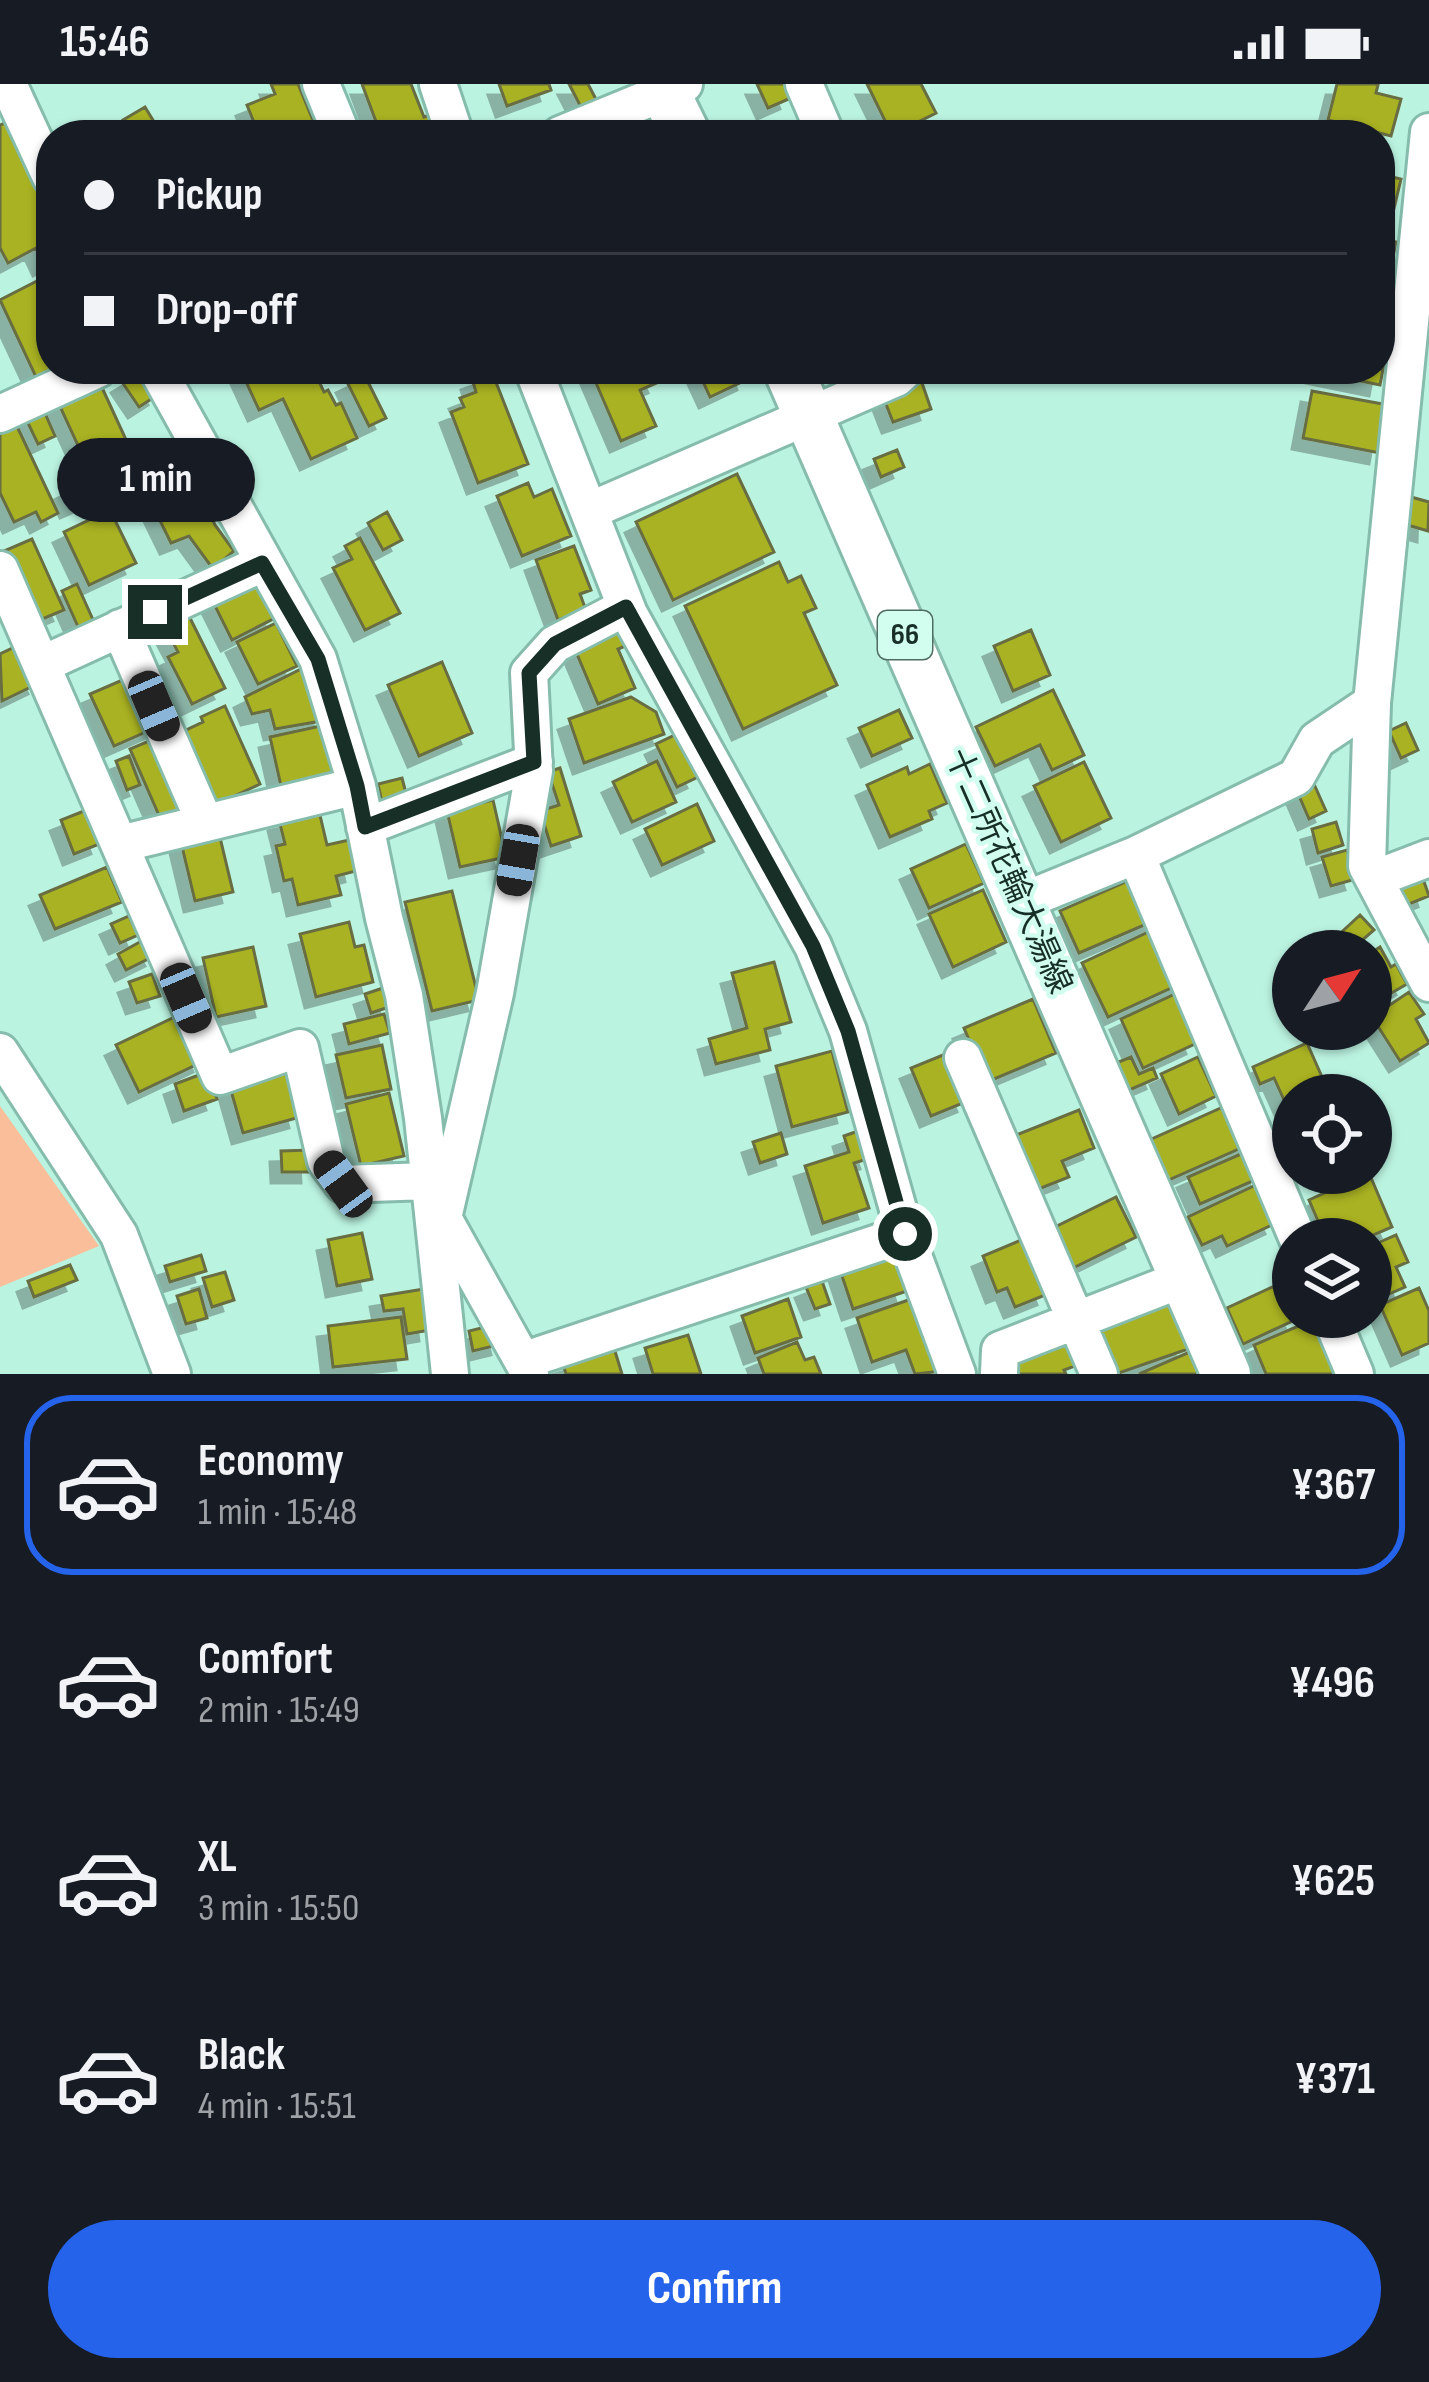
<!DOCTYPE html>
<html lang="en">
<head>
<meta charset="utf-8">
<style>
	body { margin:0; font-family:"Sofia Sans Condensed","Noto Sans JP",sans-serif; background:#20242c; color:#f1f3f6; height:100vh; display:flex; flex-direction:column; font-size:45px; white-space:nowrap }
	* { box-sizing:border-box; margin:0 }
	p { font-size:39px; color:#9ea1a6 }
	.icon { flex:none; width:66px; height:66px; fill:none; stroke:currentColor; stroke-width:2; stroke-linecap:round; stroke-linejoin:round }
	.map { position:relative; height:1290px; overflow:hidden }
	.sheet { display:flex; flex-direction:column; background:#171b24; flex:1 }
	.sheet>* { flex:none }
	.hud { position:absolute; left:36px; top:36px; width:1359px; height:264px; border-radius:48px; box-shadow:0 3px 9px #0004; display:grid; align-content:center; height:264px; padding:0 48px; background:#171b24 }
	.needle { width:78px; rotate:54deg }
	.tools { position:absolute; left:1272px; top:846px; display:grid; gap:24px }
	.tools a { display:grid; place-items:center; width:120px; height:120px; border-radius:50%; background:#171b24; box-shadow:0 3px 9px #0004; font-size:60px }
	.end { position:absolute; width:54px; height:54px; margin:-27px; border:15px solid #182f28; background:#fff; box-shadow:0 0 0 6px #fff }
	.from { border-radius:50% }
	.bubble { position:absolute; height:84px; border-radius:42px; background:#171b24; box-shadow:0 3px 9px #0004; font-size:39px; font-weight:700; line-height:84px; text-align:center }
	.car { position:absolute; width:36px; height:72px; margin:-36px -18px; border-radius:15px; box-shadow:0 0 9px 3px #0007; background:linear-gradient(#222 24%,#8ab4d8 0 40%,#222 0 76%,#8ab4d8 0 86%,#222 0) }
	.hud b { display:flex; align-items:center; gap:42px; height:114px; font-size:45px }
	.hud b+b { border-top:3px solid #363941 }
	.hud i { width:30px; height:30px; background:#f1f3f6 }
	ul { padding:21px 0 0; list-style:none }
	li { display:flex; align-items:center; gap:36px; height:180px; margin:0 24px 18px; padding:0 24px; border:6px solid transparent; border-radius:48px }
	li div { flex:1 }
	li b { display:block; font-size:45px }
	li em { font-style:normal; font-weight:700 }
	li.selected { border-color:#2563eb }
	li>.icon { width:108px; height:108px; stroke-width:1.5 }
	.action { display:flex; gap:24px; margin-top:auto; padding:24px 48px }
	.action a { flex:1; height:138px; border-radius:72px; background:#2563eb; color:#fff; font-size:48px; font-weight:700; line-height:138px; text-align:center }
	.status { display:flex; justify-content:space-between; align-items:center; height:84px; padding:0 60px; background:#171b24; direction:ltr }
	.status svg { height:33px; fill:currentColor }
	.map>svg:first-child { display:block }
</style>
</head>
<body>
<div class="status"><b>15:46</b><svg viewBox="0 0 49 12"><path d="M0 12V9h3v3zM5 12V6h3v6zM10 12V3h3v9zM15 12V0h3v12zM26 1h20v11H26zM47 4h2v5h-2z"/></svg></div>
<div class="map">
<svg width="1429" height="1290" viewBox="0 0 1429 1290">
	<defs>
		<filter id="shadow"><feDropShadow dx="-11" dy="11" stdDeviation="0" flood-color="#0004"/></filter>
	</defs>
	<rect width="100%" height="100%" fill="#bbf3e1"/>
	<path fill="#fabf9a" d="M0 1022 99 1162 0 1203Z"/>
	<path fill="#a9b222" stroke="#686d42" stroke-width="3" filter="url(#shadow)" d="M271 0H298L319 51H259L247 21 275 10Z
		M362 0H411L424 33 435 29 440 42 417 51H381Z
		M499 0H549L551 6 507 22Z
		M569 0H588L599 21 584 29Z
		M757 0H785L791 14 768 24Z
		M867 0H921L936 29 892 51Z
		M1337 0H1375L1378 1 1376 9 1401 15 1391 52 1328 36Z
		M145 23 162 51H120L129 46 123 36Z
		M5 39 51 128V177L44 181 36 164 8 179 0 164V41Z
		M1380 90 1401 95 1390 141 1380 139Z
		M1380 155 1396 158 1384 219 1396 221 1393 233 1380 230Z
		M37 197 51 225 53 285 36 293 0 216Z
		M1380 263 1387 265 1380 301 1307 286 1380 285Z
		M143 285 159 310 139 323 122 298Z
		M240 285H313L324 308 328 306 336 321 341 319 357 354 311 375 283 315 259 326Z
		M590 285H653L659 298 640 306 656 342 621 357Z
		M697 285H744L748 295 710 313Z
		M492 288 528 380 478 399 451 328 464 323 460 314 476 308 472 295Z
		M364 290 386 334 369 342 347 298Z
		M921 296 931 325 893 338 882 310Z
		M99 297 128 360 86 379 57 316Z
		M1312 307 1388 321 1380 369 1303 354Z
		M44 327 55 352 38 360 26 335Z
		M14 336 58 429 41 438 36 428 14 438 0 409V342Z
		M897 366 904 383 881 393 874 375Z
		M186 379 215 441 234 467 213 485 189 452 171 459 142 400Z
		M737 390 774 468 673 516 636 438Z
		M86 395 94 413 71 423 63 406Z
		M528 399 534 413 552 405 571 452 522 472 497 412Z
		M1411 413 1429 418 1428 447 1404 440Z
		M110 426 136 479 89 501 64 448Z
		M387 428 402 456 383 466 368 439Z
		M360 454 400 529 365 546 333 484 352 475 345 462Z
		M32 455 64 526 35 538 4 467Z
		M574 462 591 506 580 510 586 526 558 536 536 476Z
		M779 478 788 498 801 492 816 524 804 529 837 601 743 645 685 522Z
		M257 493 277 533 232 556 212 516Z
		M77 500 94 538 79 545 62 507Z
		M186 526 225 604 192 620 168 573 178 568 162 538Z
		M276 539 297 582 258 600 237 558Z
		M621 544 628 561 618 565 635 604 598 620 574 563Z
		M1031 546 1050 591 1013 607 994 562Z
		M21 560 39 599 2 617 0 570Z
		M442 578 472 649 419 672 388 601Z
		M303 584 327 636 275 645 270 626 252 630 245 613Z
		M134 591 157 643 114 662 90 610Z
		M1053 606 1084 671 1052 686 1040 661 995 682 976 643Z
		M631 613 656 628 664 650 584 679 569 635Z
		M225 622 260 700 215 721 182 648 203 638 201 633Z
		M899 626 912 654 872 672 859 644Z
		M1406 639 1418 666 1401 674 1389 647Z
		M325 641 336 690 281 702 270 653Z
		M677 650 698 693 677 703 656 660Z
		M156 654 187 725 161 736 130 665Z
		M129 672 140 701 127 706 116 677Z
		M657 677 676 718 632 738 613 698Z
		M1084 678 1111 734 1061 758 1034 702Z
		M930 680 947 719 929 727 932 735 890 753 867 701 907 683 909 690Z
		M560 684 581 752 551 762 540 727 559 721 548 688Z
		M402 694 407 713 382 718 378 700Z
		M1314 700 1326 727 1309 735 1297 707Z
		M493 716 506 773 460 783 447 727Z
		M697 720 714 757 662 781 645 745Z
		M89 725 102 759 74 770 61 736Z
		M319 727 327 761 349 756 356 787 336 792 341 811 298 821 292 795 284 797 276 762 285 760 279 736Z
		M1336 738 1343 761 1318 769 1312 745Z
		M218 745 233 808 195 817 180 754Z
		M966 760 984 799 929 824 911 785Z
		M1347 766 1356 795 1331 802 1322 773Z
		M107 783 122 818 55 845 40 811Z
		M1421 789 1429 812 1399 824 1390 801Z
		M1137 793 1156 836 1079 869 1060 827Z
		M983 806 1006 858 953 883 929 830Z
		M452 807 479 916 432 927 405 818Z
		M1360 831 1374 846 1350 867H1344L1333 856Z
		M129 832 138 851 120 859 111 840Z
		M349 838 355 863 364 861 373 898 316 913 300 850Z
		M1157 844 1182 899 1108 933 1082 879Z
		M147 854 156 871 126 886 118 870Z
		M253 863 266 922 216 933 203 874Z
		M1380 863 1391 883 1396 880 1407 900 1371 921V869Z
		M774 878 791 938 765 945 770 966 716 980 709 955 747 944 732 889Z
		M152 890 160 912 137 919 129 898Z
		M386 903 392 922 371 929 365 910Z
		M1409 908 1424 930 1416 935 1429 959 1400 977 1372 933Z
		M1175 910 1197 959 1143 984 1121 935Z
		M1033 915 1056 969 987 998 964 944Z
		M181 930 204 977 139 1008 116 961Z
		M384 930 390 949 349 960 344 940Z
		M1307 959 1330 1011H1293V1036L1274 994 1260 1000 1253 983Z
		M382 961 391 1005 346 1014 336 971Z
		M832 967 848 1028 792 1043 776 982Z
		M948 969 968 1017 931 1032 911 984Z
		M1131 973 1139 990 1153 984 1157 994 1127 1007 1116 979Z
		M1198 973 1216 1012 1179 1030 1161 990Z
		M285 980 300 1033 243 1049 228 996Z
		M207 988 217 1015 184 1027 175 1000Z
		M389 1009 404 1072 361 1082 346 1020Z
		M1232 1019 1250 1060 1164 1098 1145 1058Z
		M1079 1026 1094 1064 1062 1077 1069 1093 1036 1106 1014 1052Z
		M861 1046 871 1074 854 1079 869 1124 823 1139 805 1082 849 1068 844 1052Z
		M781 1049 787 1070 760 1079 753 1058Z
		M311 1066 312 1088H282L281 1067Z
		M1250 1066 1262 1093 1200 1120 1188 1093Z
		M1369 1089 1392 1143 1364 1155H1335L1329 1140 1321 1144 1309 1116Z
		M1258 1100 1276 1139 1227 1162 1222 1152 1202 1161 1188 1133Z
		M1116 1113 1136 1153 1071 1185 1051 1145Z
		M362 1149 372 1195 337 1202 328 1156Z
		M1396 1151 1408 1178 1396 1183 1405 1203 1371 1218V1162Z
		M1026 1154 1048 1210 1015 1223 1007 1204 997 1208 983 1172Z
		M894 1168 907 1207 853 1225 840 1186Z
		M201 1171 206 1187 170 1198 165 1182Z
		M70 1181 77 1196 34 1213 28 1197Z
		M225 1188 234 1216 212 1223 203 1194Z
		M822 1197 830 1220 815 1225 806 1203Z
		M1281 1199 1297 1235 1243 1260 1227 1224Z
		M1419 1204 1429 1227V1259L1402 1271 1380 1221Z
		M199 1205 207 1234 186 1240 177 1212Z
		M424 1205 430 1246 407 1250 403 1225 384 1227 381 1212Z
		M917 1213 943 1287 915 1290 906 1266 872 1278 857 1234Z
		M1167 1213 1188 1265 1116 1290 1096 1240Z
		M788 1215 801 1253 755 1269 742 1232Z
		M401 1233 407 1275 333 1283 328 1242Z
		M1315 1235 1338 1290H1266L1254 1261Z
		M497 1240 502 1260 473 1267 469 1247Z
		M688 1251 701 1290H653L645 1264Z
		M1063 1254 1075 1282 1064 1286 1066 1290H1018L1011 1276Z
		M797 1258 805 1276 814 1273 821 1290H764L758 1274Z
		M614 1264 622 1290H566L563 1280Z
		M1192 1267 1202 1290H1139Z"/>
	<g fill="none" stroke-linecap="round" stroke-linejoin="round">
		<defs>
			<path id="minor" d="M8 0 51 93
				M321 0 342 51
				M438 0 455 51
				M804 0 826 51
				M560 51 684 0
				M157 285 318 575 357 702 384 834 404 911 423 1034 450 1290
				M533 285 629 530 813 862 848 947 905 1150 957 1290
				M0 330 98 285
				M589 427 896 294 906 285
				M0 486 220 992 300 964 326 1077 343 1100 428 1097 443 1134 530 1290
				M120 544 205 739
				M43 580 263 479
				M1372 619 1367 782 1429 899
				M365 743 534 678
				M120 760 357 702
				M1136 771 1298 1155
				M1374 795 1429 774
				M1021 818 1136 771 1296 693 1317 656 1372 619 1429 48
				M0 968 119 1151 172 1290
				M963 974 1099 1290
				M443 1134 495 909 534 687 529 589 555 560 626 523
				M1331 1233 1355 1290
				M525 1276 905 1150
				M999 1290 1000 1266 1185 1194"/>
			<path id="major" d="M661 0 686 51
				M788 285 1226 1290"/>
		</defs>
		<use href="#minor" stroke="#85bcab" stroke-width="42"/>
		<use href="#major" stroke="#85bcab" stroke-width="54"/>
		<use href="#minor" stroke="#fff" stroke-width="36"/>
		<use href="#major" stroke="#fff" stroke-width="48"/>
	</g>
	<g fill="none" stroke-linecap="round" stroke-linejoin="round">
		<path stroke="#182f28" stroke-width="15" d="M155 528 262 479 318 575 357 702 365 743 534 678 529 589 555 560 626 523 813 862 848 947 905 1150"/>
	</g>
	<g text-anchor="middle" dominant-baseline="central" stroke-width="9" stroke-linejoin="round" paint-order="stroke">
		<rect fill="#d1feef" stroke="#506d64" stroke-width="3" x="878" y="527" width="54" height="48" rx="9"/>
		<g font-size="30" font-weight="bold" fill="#182f28">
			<text x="905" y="551">66</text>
		</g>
		<g font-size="33" fill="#182f28" stroke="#d1feef">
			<text transform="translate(1008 787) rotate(66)">十二所花輪大湯線</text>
		</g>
	</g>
</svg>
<div class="tools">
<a><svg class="needle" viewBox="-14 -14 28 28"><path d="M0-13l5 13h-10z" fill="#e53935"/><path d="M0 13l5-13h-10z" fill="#9ea1a6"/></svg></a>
<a><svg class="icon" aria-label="locate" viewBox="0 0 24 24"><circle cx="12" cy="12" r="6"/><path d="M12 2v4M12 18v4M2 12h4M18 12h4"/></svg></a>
<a><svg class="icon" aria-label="layers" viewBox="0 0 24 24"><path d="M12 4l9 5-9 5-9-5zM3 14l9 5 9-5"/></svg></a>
</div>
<i class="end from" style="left:905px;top:1150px"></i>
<i class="end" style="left:155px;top:528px"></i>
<div class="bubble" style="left:57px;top:354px;width:198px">1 min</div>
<i class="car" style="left:154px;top:622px;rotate:157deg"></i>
<i class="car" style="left:518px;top:776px;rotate:190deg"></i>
<i class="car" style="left:186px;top:914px;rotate:157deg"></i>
<i class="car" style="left:343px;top:1100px;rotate:324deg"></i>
<div class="hud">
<b><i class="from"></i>Pickup</b>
<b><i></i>Drop-off</b>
</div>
</div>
<section class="sheet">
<ul>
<li class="selected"><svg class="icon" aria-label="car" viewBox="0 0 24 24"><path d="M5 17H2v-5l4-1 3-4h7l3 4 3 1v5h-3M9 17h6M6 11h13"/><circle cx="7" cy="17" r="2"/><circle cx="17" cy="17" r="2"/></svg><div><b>Economy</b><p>1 min · 15:48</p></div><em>¥367</em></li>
<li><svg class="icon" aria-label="car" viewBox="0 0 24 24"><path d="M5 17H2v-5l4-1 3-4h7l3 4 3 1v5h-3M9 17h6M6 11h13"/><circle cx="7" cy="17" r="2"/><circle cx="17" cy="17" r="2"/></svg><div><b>Comfort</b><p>2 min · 15:49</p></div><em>¥496</em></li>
<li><svg class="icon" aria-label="car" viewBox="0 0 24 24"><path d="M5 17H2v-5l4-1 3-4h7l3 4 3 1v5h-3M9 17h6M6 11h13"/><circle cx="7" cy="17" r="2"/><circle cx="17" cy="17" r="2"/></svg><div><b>XL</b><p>3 min · 15:50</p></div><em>¥625</em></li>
<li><svg class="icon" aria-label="car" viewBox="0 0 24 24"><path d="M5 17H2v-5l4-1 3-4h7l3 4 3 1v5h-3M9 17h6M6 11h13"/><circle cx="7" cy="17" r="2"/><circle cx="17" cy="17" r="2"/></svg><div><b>Black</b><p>4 min · 15:51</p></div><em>¥371</em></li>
</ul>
<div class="action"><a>Confirm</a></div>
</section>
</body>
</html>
